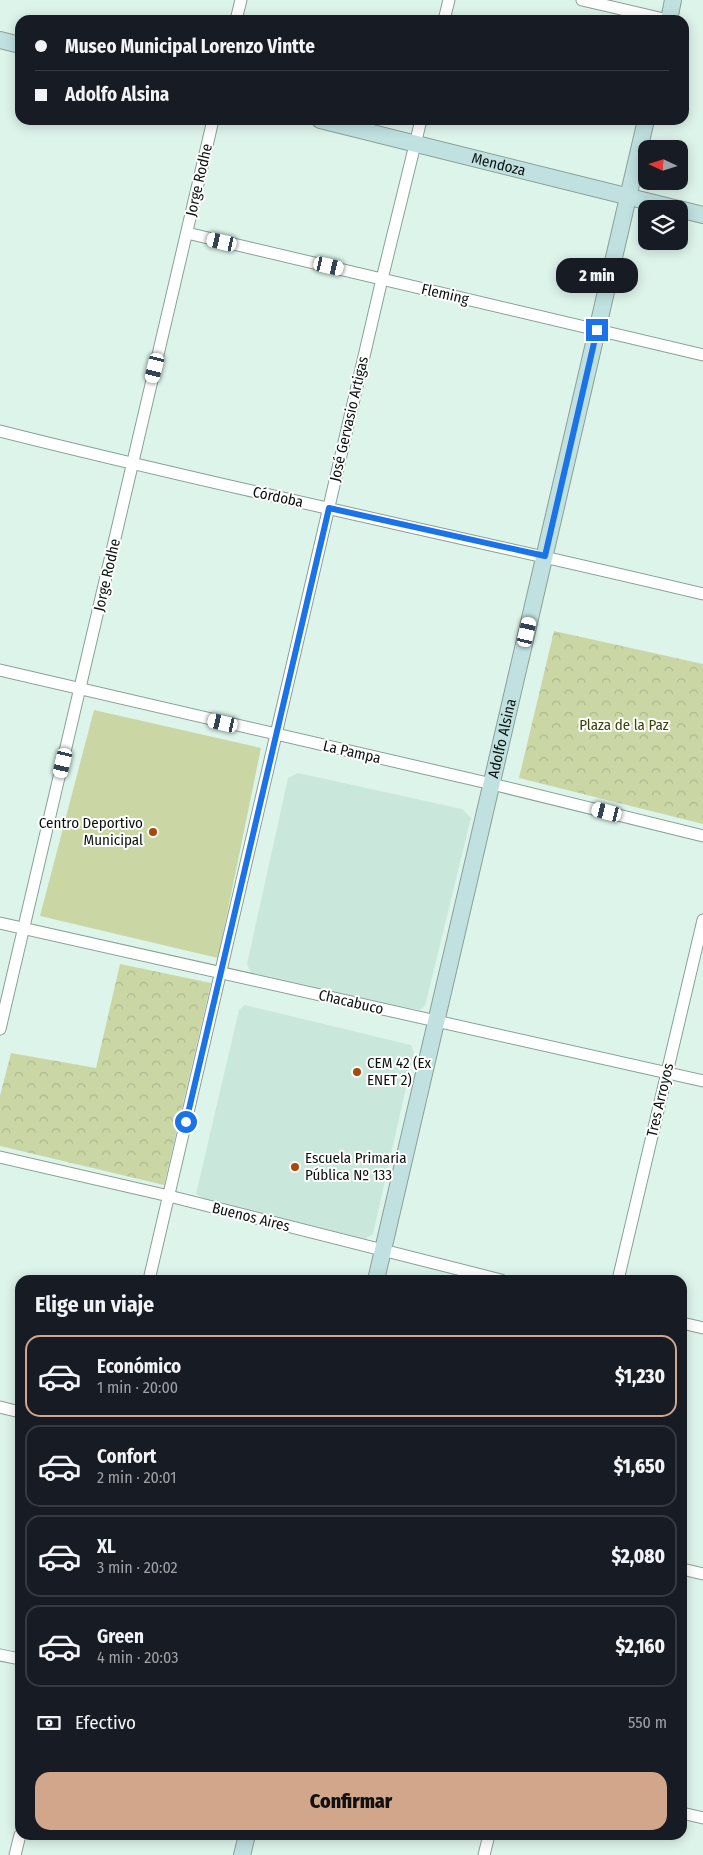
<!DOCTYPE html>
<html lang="es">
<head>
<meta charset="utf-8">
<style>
	body { margin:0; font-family:"Fira Sans Condensed",sans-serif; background:#20242c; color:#f1f3f6; height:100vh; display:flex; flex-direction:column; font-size:19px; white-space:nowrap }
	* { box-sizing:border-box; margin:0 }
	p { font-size:16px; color:#9ea1a6 }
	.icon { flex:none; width:28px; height:28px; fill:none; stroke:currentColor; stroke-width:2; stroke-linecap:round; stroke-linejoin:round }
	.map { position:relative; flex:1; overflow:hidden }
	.drawer { position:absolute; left:15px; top:1275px; width:672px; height:565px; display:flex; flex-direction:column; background:#171b24; border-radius:15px; box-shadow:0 2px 12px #0003 }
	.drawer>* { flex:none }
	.banner { position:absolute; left:15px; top:15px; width:674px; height:110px; border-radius:15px; box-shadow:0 2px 12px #0003; display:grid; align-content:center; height:110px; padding:0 20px; background:#171b24 }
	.needle { width:32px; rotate:274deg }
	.controls { position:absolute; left:638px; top:140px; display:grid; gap:10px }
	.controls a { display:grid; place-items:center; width:50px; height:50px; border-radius:10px; background:#171b24; box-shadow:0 2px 12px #0003; font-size:25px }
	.end { position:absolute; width:22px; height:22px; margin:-11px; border:6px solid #1a73e8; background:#fff; box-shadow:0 0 0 2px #fff }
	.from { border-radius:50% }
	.bubble { position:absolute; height:35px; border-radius:15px; background:#171b24; box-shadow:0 2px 12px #0003; font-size:16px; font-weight:800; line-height:35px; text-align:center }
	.car { position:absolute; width:15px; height:30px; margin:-15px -8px; border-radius:6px; box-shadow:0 0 4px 1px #0007; background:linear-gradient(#fff 24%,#345 0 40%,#fff 0 76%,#345 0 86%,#fff 0) }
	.banner b { display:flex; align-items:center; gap:18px; height:48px; font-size:19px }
	.banner b+b { border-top:1px solid #363941 }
	.banner i { width:12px; height:12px; background:#f1f3f6 }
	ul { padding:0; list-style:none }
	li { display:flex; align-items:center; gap:15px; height:82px; margin:0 10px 8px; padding:0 10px; border:2px solid #363941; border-radius:15px }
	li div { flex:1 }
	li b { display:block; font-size:19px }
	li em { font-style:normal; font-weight:800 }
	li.current { border-color:#d1a68b }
	li>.icon { width:45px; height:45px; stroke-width:1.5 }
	h2 { padding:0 20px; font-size:22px; line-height:60px }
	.pay { display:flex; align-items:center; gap:12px; height:55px; padding:0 20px; font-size:19px }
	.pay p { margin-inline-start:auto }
	.cta { display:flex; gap:10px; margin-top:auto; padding:10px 20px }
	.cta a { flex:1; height:58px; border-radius:15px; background:#d1a68b; color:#111; font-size:20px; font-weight:800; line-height:58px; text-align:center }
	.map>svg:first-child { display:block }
</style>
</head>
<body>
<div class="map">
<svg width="703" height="1855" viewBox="0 0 703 1855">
	<defs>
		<pattern id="park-crowns" width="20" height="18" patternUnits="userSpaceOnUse" patternTransform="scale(1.25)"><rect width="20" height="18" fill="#cad7a5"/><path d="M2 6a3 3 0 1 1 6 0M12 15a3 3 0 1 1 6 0" fill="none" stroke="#acb88d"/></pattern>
	</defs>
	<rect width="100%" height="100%" fill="#ddf4eb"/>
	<path fill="#c9e8db" d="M298 773 462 809 471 818 425 1006 420 1010 359 998 251 973 247 964 288 778Z
		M245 1005 411 1045 414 1052 373 1234 365 1239 206 1200 196 1194 239 1010Z"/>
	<path fill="url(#park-crowns)" d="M554 631 703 664V824L519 778Z
		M120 964 211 983 164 1185 0 1146V1096L11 1053 96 1068Z"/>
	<path fill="#cad7a5" d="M94 710 261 748 218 958 40 916Z"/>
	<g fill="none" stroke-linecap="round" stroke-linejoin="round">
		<defs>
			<path id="minor" d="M582 0 668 20
				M236 20 241 0
				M444 20 449 0
				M187 233 703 355
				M0 431C233 490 469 538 703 594
				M0 670 492 784 703 836
				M0 923 703 1081
				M0 1029 213 120
				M0 1157 169 1196 501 1280
				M149 1280 382 279 421 120
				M618 1280 703 920
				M682 1323 703 1328
				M0 1407 20 1412
				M682 1569 703 1574
				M0 1655 20 1659
				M682 1813 703 1818
				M15 1855 20 1835
				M484 1855 489 1835"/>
			<g id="secondary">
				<path d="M669 20 673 0"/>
				<path d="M0 40 20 45"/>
				<path id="s1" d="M320 120 678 209"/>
				<path d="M679 209 703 215"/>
				<path id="s2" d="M376 1280 646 120"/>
				<path d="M242 1855 247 1835"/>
			</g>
		</defs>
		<use href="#minor" stroke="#8ba097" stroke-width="13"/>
		<use href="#secondary" stroke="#8ba097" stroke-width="18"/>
		<use href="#minor" stroke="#fff" stroke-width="11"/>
		<use href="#secondary" stroke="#c0e1e0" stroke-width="16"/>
	</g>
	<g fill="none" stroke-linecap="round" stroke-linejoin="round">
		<path stroke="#1a73e8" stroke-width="6" d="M186 1122 329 508 545 556 597 330"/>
	</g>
	<g fill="#aa4809" stroke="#fff" stroke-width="2">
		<circle cx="153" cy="832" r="5"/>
		<circle cx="357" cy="1072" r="5"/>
		<circle cx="295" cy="1167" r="5"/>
	</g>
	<g text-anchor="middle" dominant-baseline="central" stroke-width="4" stroke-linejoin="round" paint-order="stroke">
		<g font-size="15" fill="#0b1310" stroke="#fff">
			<text stroke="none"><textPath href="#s1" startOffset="184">Mendoza</textPath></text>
			<text transform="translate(199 180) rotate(-77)">Jorge Rodhe</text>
			<text transform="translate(445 294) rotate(13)">Fleming</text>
			<text transform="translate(349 419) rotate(-77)">José Gervasio Artigas</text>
			<text transform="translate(278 497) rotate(12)">Córdoba</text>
			<text transform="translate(107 575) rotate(-77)">Jorge Rodhe</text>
			<text stroke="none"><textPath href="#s2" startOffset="556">Adolfo Alsina</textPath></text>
			<text transform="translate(352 752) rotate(13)">La Pampa</text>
			<text transform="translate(351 1002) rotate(13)">Chacabuco</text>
			<text transform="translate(660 1100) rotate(-77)">Tres Arroyos</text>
			<text transform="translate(251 1217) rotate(14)">Buenos Aires</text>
		</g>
		<g font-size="15" fill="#3a4409" stroke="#fff">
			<text x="624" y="725">Plaza de la Paz</text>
		</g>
		<g font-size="15" fill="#0b1310" stroke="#fff" text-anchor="start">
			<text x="143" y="823" text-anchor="end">Centro Deportivo<tspan x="143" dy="17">Municipal</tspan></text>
			<text x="367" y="1063">CEM 42 (Ex<tspan x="367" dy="17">ENET 2)</tspan></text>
			<text x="305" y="1158">Escuela Primaria<tspan x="305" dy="17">Pública Nº 133</tspan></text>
		</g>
	</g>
</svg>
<div class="controls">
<a><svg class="needle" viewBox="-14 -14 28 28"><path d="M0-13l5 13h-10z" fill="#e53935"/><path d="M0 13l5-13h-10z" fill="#9ea1a6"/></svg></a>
<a><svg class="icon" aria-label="layers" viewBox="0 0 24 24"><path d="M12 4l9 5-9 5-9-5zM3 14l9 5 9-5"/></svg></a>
</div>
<i class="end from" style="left:186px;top:1122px"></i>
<i class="end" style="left:597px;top:330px"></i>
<div class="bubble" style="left:556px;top:258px;width:82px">2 min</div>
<i class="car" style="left:222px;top:242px;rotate:283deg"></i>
<i class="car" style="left:329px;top:266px;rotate:103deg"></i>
<i class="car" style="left:155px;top:368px;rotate:194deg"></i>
<i class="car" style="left:527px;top:632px;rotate:13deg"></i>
<i class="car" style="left:223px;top:723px;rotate:283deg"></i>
<i class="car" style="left:63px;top:763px;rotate:193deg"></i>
<i class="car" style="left:607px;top:812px;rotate:284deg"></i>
<div class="banner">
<b><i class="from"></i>Museo Municipal Lorenzo Vintte</b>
<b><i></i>Adolfo Alsina</b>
</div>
<section class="drawer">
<h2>Elige un viaje</h2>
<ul>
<li class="current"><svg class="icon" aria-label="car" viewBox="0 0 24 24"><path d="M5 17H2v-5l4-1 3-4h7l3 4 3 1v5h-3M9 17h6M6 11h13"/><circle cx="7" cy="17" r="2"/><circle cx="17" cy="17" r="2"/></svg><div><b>Económico</b><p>1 min · 20:00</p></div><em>$1,230</em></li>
<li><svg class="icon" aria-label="car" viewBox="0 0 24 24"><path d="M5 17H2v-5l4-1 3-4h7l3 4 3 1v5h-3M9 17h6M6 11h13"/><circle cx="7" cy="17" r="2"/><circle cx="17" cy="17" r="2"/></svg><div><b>Confort</b><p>2 min · 20:01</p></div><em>$1,650</em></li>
<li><svg class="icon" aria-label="car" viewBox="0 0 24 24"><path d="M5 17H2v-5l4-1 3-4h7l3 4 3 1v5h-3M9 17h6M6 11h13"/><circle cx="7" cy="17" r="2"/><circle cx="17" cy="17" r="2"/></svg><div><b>XL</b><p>3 min · 20:02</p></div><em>$2,080</em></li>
<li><svg class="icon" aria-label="car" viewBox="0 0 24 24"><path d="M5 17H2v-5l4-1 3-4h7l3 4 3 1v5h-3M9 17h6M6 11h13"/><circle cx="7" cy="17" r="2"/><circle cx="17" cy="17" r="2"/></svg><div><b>Green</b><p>4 min · 20:03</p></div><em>$2,160</em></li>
</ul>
<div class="pay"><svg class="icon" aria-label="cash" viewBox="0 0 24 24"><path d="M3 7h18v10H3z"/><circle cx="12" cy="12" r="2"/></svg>Efectivo<p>550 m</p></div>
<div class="cta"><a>Confirmar</a></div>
</section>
</div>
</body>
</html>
